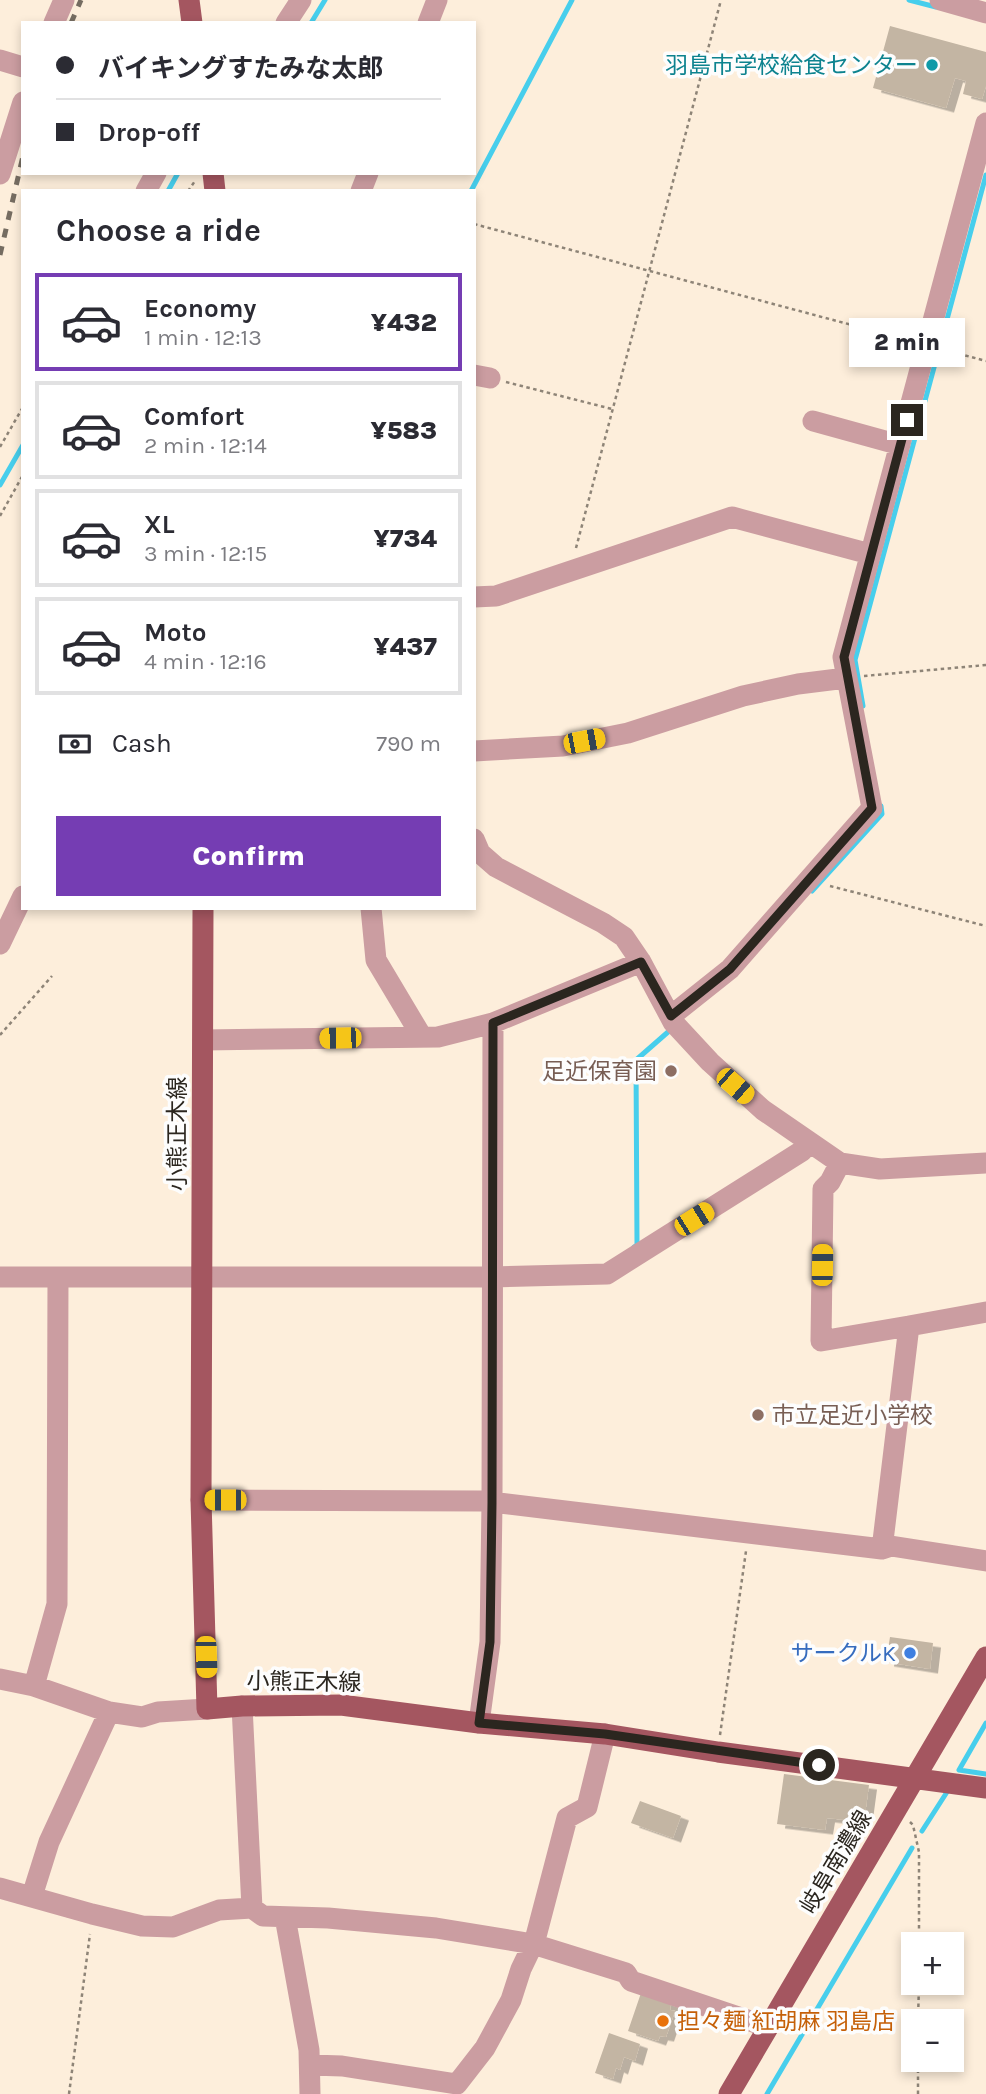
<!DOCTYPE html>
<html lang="en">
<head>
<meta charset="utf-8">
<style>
	body { margin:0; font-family:Karla,"Noto Sans JP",sans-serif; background:#f2f2f3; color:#2b2b33; height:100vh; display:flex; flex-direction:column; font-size:26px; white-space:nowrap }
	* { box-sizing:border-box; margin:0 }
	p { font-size:23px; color:#7c7c81 }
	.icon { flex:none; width:38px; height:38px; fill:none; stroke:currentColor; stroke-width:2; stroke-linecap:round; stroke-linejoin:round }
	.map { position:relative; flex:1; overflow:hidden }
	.details { position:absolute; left:21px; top:189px; width:455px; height:721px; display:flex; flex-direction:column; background:#fff; border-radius:0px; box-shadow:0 4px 10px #0003 }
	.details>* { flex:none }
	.hud { position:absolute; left:21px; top:21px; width:455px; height:154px; border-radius:0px; box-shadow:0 4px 10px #0003; display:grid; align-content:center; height:154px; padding:0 35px; background:#fff }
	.controls { position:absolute; left:901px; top:1932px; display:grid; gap:14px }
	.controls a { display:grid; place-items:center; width:63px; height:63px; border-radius:0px; background:#fff; box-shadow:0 4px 10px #0003; font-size:35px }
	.end { position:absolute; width:32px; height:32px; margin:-16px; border:9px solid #2b261f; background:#fff; box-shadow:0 0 0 4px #fff }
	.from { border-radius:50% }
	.bubble { position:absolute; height:49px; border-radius:0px; background:#fff; box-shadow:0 4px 10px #0003; font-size:23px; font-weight:800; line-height:49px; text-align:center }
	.car { position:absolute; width:21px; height:42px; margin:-21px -10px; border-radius:9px; box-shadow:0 0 5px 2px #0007; background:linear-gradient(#f5c518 24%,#345 0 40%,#f5c518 0 76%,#345 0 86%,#f5c518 0) }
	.hud b { display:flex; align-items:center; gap:24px; height:66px; font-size:26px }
	.hud b+b { border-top:2px solid #e1e1e2 }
	.hud i { width:18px; height:18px; background:#2b2b33 }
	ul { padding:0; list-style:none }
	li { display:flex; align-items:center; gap:21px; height:98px; margin:0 14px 10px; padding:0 21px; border:4px solid #e1e1e2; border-radius:0px }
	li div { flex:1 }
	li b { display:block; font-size:26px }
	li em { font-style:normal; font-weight:800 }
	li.on { border-color:#753db3 }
	li>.icon { width:63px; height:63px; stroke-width:1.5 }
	h2 { padding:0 35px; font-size:32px; line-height:84px }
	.pay { display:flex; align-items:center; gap:18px; height:77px; padding:0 35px; font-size:26px }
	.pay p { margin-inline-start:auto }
	.button { display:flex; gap:14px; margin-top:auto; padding:14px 35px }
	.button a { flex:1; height:80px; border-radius:0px; background:#753db3; color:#fff; font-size:28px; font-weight:800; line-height:80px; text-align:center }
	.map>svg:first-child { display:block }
</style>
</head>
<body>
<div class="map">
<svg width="986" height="2094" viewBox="0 0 986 2094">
	<defs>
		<filter id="shadow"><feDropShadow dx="8" dy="4.5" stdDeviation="0" flood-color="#0004"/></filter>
	</defs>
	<rect width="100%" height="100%" fill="#fdeedb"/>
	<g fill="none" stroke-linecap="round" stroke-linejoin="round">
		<path stroke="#47ceec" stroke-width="5" d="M909 0 936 7
			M311 23 325 0
			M168 191 178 173
			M471 191 572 0
			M0 485 23 445
			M863 706 855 660 986 175
			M812 891 882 814 881 806
			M634 1247 637 1245 636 1060 668 1032
			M986 1723 959 1770 986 1774
			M922 1831 947 1792
			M767 2094 912 1848"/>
	</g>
	<path fill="#c3b5a3" filter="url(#shadow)" d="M890 26 986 52V86L982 99 963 94 966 81 955 78 946 108 873 88Z
		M890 1637 933 1643 930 1669 886 1662Z
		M784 1774 869 1785 864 1822 827 1818 825 1830 777 1824Z
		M640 1801 681 1816 673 1838 631 1823Z
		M641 1993 671 2003 670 2010 675 2011 666 2037 660 2036 658 2041 628 2031Z
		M609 2033 640 2044 635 2061 624 2057 620 2070 616 2068 613 2079 595 2073Z"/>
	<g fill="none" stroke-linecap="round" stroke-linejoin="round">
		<path stroke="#8e8477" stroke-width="2.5" stroke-dasharray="3.5 3.5" stroke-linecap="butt" d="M188 191 195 181
			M474 224 908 340
			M945 350 986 361
			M506 382 612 409
			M0 447 23 407
			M0 516 23 475
			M576 548 721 0
			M864 676 986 665
			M830 886 986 926
			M0 1035 52 976
			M720 1735 746 1551
			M910 1822 913 1825 919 1852V1944
			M918 2021 919 1983
			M69 2094 90 1934
			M918 2094V2060"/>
		<path stroke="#cb9da1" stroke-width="21" d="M940 0 986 13
			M54 23 64 0
			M286 23 301 0
			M428 23 437 0
			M0 60 23 67
			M0 174 23 102
			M146 191 156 173
			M361 191 368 173
			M474 375 490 378
			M813 421 900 445
			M474 597 496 596 732 517 870 554
			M474 751 563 746 628 733 743 696 798 684 846 678
			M474 839 480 853 496 867 603 923 624 937 641 962 673 1022 710 1062 763 1110 840 1163 880 1169 986 1163
			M371 908 376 960 422 1037
			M0 944 23 896
			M671 1016 730 969 872 808 843 657 986 123
			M203 1040 438 1037 493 1023 641 962
			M840 1163 830 1182 823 1189 821 1341 909 1326 882 1549
			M0 1277H492L607 1274 802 1151 809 1143
			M909 1326 986 1312
			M201 1500 483 1501 882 1549 891 1546 986 1561
			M0 1679 34 1686 109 1712 142 1717 158 1712 207 1709
			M34 1686 57 1604 58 1277
			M242 1706 252 1908
			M479 1723 490 1642 492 1503 493 1023
			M0 1888 92 1914 142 1926 173 1927 219 1910 252 1908 263 1916 328 1918 436 1928 533 1944 626 1973 631 1981 768 2027
			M32 1896 49 1842 109 1712
			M285 1917 309 2050 310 2094
			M311 2065 342 2066 457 2084 485 2048 511 2000 521 1969 535 1940 567 1818 587 1807 605 1734"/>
		<path stroke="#a45660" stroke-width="21" d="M189 0 192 23
			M213 173 215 191
			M203 908 201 1500 207 1709 242 1706 341 1705 479 1723 605 1734 718 1752 986 1788
			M729 2094 986 1657"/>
		<path stroke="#756c61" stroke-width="5" stroke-dasharray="9 9" stroke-linecap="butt" d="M71 23 81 0
			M0 255 23 156"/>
	</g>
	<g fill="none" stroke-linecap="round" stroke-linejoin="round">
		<path stroke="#2b261f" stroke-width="9" d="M819 1765 605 1734 479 1723 490 1642 492 1503 493 1023 641 962 671 1016 730 969 872 808 844 657 907 420"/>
	</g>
	<circle fill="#0f9aa8" stroke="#fdfdfd" stroke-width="2.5" cx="932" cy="65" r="7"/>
	<g fill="#8d6e63" stroke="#fdfdfd" stroke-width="2.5">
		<circle cx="671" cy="1071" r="7"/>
		<circle cx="758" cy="1415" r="7"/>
	</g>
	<circle fill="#3f7fe0" stroke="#fdfdfd" stroke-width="2.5" cx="910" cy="1653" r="7"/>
	<circle fill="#e8710a" stroke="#fdfdfd" stroke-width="2.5" cx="663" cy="2021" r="7"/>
	<g text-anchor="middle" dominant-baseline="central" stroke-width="7" stroke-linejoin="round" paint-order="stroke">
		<g font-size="23" fill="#0d838f" stroke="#fdfdfd" text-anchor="end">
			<text x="918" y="65">羽島市学校給食センター</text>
		</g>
		<g font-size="23" fill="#785e54" stroke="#fdfdfd" text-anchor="end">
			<text x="657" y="1071">足近保育園</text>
			<text x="772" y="1415" text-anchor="start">市立足近小学校</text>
		</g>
		<g font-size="23" fill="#2b261f" stroke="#fdfdfd">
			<text transform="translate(177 1134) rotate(-90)">小熊正木線</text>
			<text transform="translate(304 1682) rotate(1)">小熊正木線</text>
			<text transform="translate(836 1862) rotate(-59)">岐阜南濃線</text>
		</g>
		<g font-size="23" fill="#366cbe" stroke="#fdfdfd" text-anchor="end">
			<text x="896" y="1653">サークルK</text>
		</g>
		<g font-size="23" fill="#c56008" stroke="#fdfdfd" text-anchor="start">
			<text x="677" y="2021">担々麺 紅胡麻 羽島店</text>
		</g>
	</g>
</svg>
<div class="controls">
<a>+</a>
<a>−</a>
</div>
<i class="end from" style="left:819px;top:1765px"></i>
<i class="end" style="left:907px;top:420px"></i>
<div class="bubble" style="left:849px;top:318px;width:116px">2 min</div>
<i class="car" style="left:584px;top:741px;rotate:79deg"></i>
<i class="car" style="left:340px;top:1038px;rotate:269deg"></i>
<i class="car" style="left:735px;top:1086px;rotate:131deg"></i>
<i class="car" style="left:694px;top:1219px;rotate:58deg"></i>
<i class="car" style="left:822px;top:1265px;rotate:1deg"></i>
<i class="car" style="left:225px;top:1500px;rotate:270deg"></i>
<i class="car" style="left:206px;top:1657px;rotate:178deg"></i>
<div class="hud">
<b><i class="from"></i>バイキングすたみな太郎</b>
<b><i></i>Drop-off</b>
</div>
<section class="details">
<h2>Choose a ride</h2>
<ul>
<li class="on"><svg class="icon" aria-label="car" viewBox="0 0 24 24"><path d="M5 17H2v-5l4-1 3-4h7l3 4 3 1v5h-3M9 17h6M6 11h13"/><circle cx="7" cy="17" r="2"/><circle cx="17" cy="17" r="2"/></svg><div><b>Economy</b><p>1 min · 12:13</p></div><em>¥432</em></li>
<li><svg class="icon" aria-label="car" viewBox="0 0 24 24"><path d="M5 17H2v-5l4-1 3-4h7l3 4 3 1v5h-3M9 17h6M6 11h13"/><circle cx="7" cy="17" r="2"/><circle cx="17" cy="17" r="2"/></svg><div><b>Comfort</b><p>2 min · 12:14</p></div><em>¥583</em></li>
<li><svg class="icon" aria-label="car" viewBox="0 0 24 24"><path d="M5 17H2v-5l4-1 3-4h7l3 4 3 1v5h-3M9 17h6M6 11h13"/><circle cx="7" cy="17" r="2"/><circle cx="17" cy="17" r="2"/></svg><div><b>XL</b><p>3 min · 12:15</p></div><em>¥734</em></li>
<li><svg class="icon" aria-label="car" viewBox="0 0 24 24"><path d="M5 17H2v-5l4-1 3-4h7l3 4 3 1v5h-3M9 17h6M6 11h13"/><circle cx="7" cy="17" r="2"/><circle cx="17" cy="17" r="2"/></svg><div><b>Moto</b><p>4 min · 12:16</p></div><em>¥437</em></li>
</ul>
<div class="pay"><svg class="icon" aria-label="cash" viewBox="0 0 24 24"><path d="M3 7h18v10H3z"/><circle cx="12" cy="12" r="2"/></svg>Cash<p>790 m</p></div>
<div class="button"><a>Confirm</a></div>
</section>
</div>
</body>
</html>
